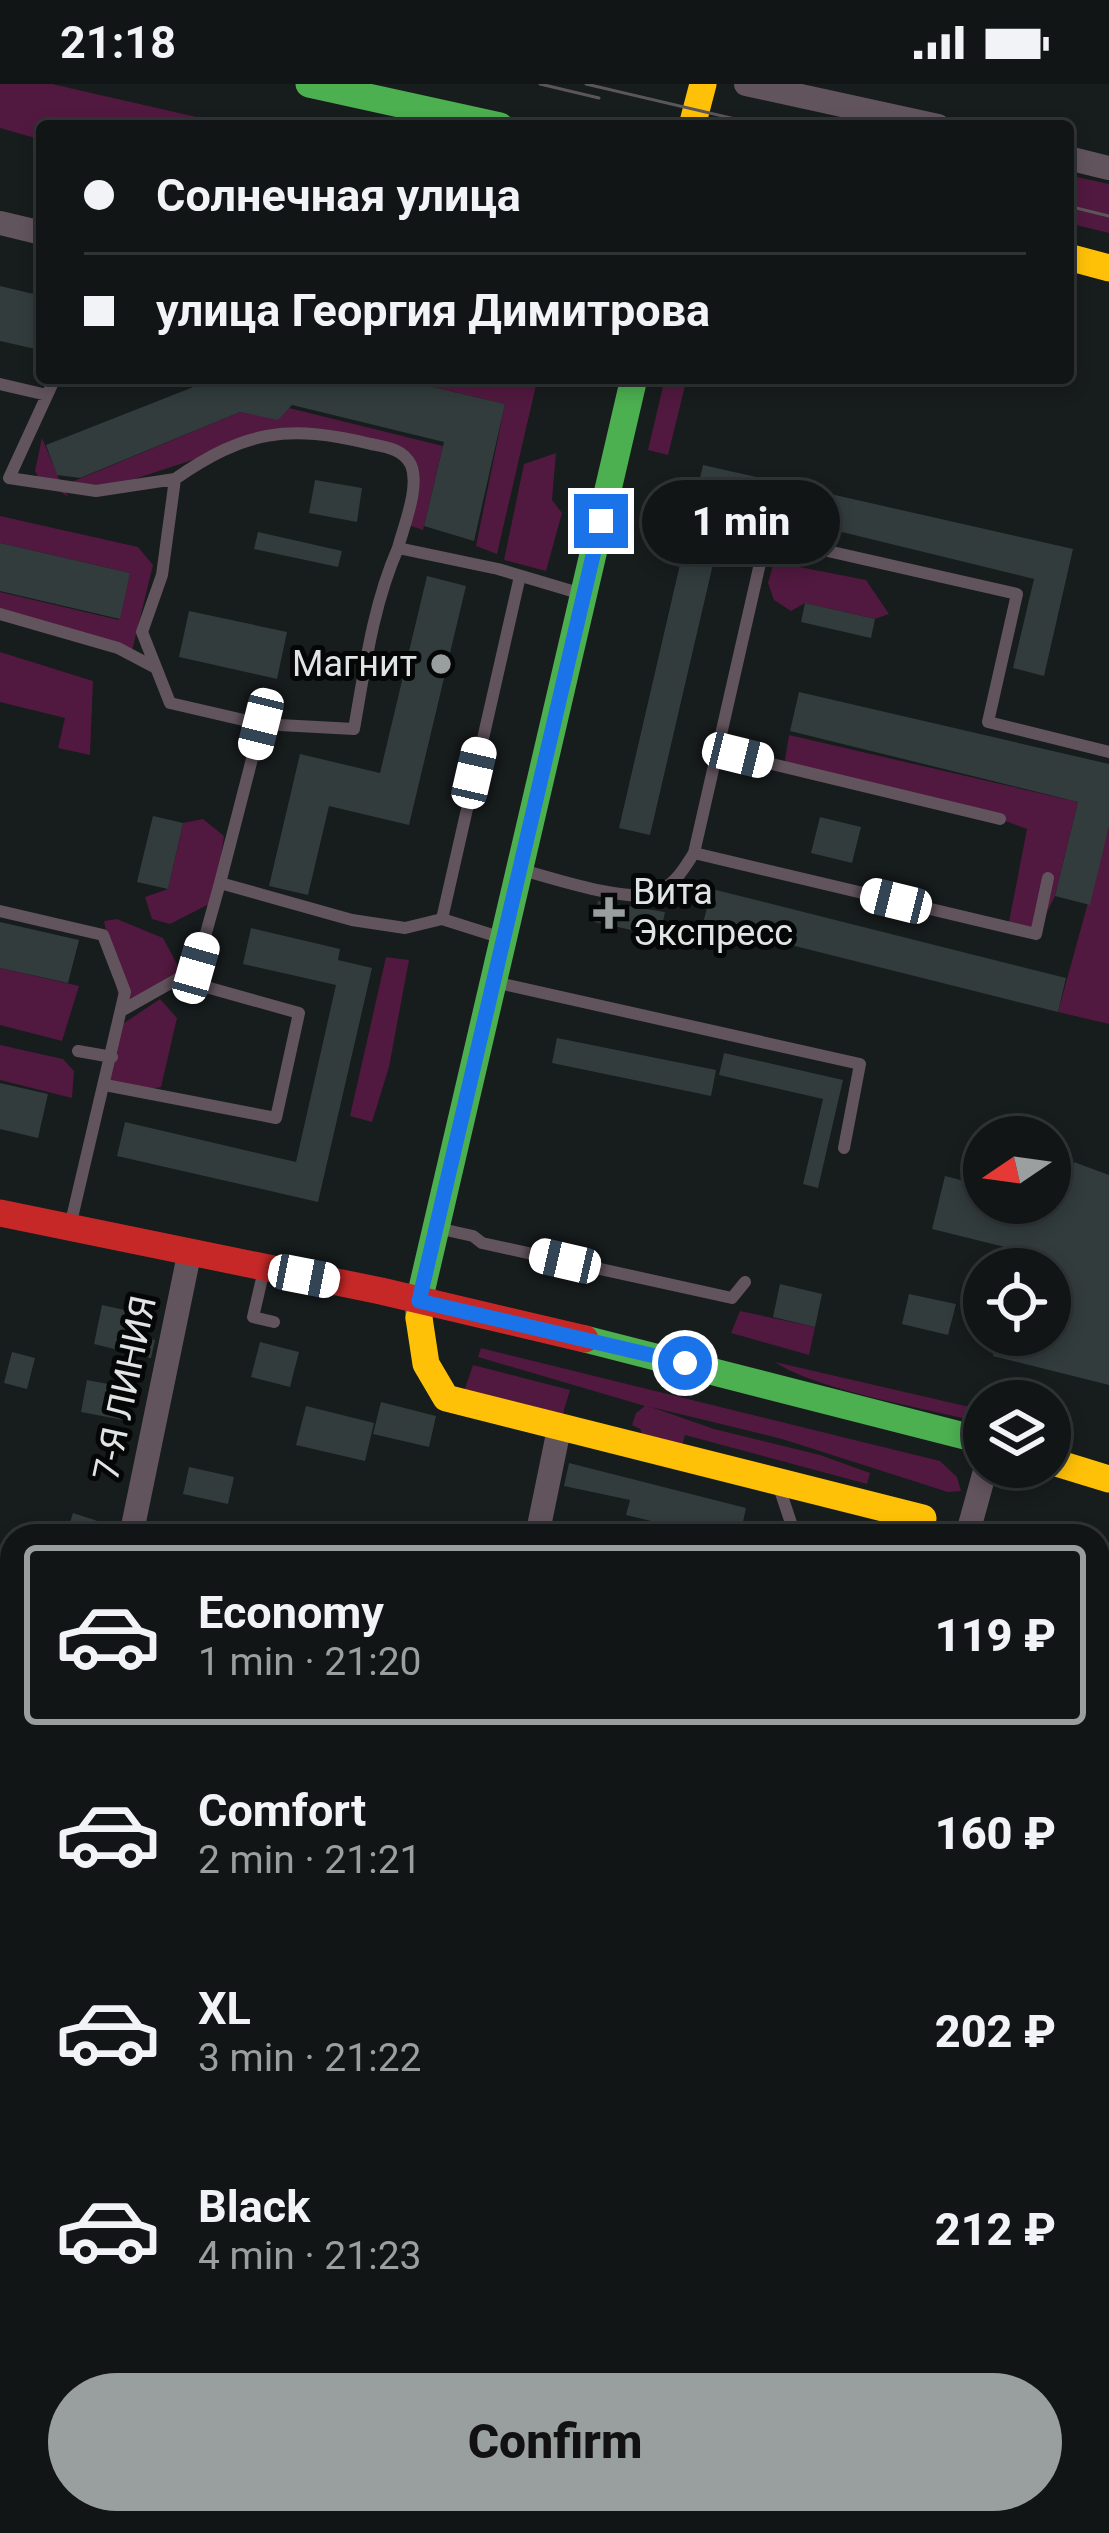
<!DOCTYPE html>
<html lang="en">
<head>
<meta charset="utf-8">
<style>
	body { margin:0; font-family:Roboto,sans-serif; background:#1a1e1e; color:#f1f3f6; height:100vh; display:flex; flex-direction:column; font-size:45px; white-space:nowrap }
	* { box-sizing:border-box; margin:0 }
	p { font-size:39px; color:#9c9fa0 }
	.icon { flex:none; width:66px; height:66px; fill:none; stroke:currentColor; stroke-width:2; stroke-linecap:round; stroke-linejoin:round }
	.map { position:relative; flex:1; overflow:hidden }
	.details { position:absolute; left:0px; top:1440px; width:1110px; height:1011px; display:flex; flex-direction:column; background:#111515; border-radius:36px 36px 0 0; box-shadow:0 6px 18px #0003,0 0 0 3px #303434 }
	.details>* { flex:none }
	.guide { position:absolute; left:36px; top:36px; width:1038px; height:264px; border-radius:12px; box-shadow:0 6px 18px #0003,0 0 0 3px #303434; display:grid; align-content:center; height:264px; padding:0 48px; background:#111515 }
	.needle { width:78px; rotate:257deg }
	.buttons { position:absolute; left:963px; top:1032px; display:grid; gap:24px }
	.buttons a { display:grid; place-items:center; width:108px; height:108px; border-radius:50%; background:#111515; box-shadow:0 6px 18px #0003,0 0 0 3px #303434; font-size:60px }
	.end { position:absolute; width:54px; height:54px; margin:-27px; border:15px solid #1a73e8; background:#fff; box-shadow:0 0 0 6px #fff }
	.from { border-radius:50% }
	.bubble { position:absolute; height:84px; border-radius:42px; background:#111515; box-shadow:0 6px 18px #0003,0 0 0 3px #303434; font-size:39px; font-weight:800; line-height:84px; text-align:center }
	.car { position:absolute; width:36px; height:72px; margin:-36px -18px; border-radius:15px; box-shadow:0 0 9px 3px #0007; background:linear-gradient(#fff 24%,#345 0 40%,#fff 0 76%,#345 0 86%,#fff 0) }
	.guide b { display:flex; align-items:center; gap:42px; height:114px; font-size:45px }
	.guide b+b { border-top:3px solid #303434 }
	.guide i { width:30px; height:30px; background:#f1f3f6 }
	ul { padding:21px 0 0; list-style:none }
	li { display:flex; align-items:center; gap:36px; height:180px; margin:0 24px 18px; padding:0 24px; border:6px solid transparent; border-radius:12px }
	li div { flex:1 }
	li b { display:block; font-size:45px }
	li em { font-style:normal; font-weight:800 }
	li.selected { border-color:#999e9e }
	li>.icon { width:108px; height:108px; stroke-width:1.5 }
	.button { display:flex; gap:24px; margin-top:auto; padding:24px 48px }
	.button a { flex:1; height:138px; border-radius:72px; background:#999e9e; color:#111; font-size:48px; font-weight:800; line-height:138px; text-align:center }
	.status { display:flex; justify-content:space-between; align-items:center; height:84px; padding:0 60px; background:#111515; direction:ltr }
	.status svg { height:33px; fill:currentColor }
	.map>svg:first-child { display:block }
</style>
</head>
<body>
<div class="status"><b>21:18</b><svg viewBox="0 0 49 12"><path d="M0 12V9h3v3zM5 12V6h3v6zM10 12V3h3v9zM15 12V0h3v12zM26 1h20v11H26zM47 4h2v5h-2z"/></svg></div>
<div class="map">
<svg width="1109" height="2449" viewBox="0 0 1109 2449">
	<rect width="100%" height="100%" fill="#171c1c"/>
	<path fill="#51193f" d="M0 0H52L236 42H42V56L0 44Z
		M1068 91 1109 100V149L1068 139Z
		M394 294H522L537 297 497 470 476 462 505 320Z
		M665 294H687L668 371 648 366Z
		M289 324 443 362 423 446 405 440 414 392 403 371 278 348 101 406 62 404 69 413 40 396 35 387 42 354 62 402 240 328 278 335Z
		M556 369 552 416 562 429 546 487 504 476 524 380Z
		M0 432 138 463 153 481 131 571 0 530V508L119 536 130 489 0 459Z
		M774 478 866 496 889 530 875 535 805 519 791 527 774 516 768 499Z
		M0 568 93 597 90 671 58 664 65 634 0 618Z
		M789 651 1078 718 1055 812 1036 850 1008 843 1027 745 1000 735 784 683Z
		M203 735 224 752 215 817 170 840 152 835 145 813 168 805 183 739Z
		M1109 742V940L1058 928Z
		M117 835 163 854 183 891 121 927 104 837Z
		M386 873 409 876 389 983 372 1038 350 1032Z
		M0 884 79 902 62 957 0 941Z
		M160 915 177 934 161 1003 137 1007 105 1001 118 943Z
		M0 961 63 975 74 987 72 1014 0 996Z
		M740 1227 815 1243 809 1271 731 1249Z
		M481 1264 940 1377 957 1393 961 1407 948 1408 782 1355 651 1323 714 1345 820 1371 870 1389 867 1400 685 1351 681 1365 645 1356 640 1345 632 1341 636 1329 645 1322 478 1273Z
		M775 1278 974 1324 984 1327V1339C932 1326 816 1306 775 1278Z
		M473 1281 570 1306 561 1336 462 1313Z"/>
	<path fill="#323c3d" d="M0 202 42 212 40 266 0 257Z
		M202 294H394L505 320 474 457 424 442 444 358 292 321 278 336 240 328 80 394 57 391 46 361 201 300Z
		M703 381 1073 465 1044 592 1013 584 1034 495 727 420 650 751 619 744Z
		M315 396 362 404 357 438 309 429Z
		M258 448 342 467 338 483 254 465Z
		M0 459 130 489 120 535 0 507Z
		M427 492 466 502 409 741 329 722 308 811 269 802 300 670 380 689Z
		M805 519 875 535 871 554 801 538Z
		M189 527 287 548 277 595 179 573Z
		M799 608 1109 680V742L1090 821 1055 812 1078 718 790 647Z
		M153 732 183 739 168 805 137 798Z
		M820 733 861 743 852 779 811 769Z
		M712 805 1066 894 1058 928 703 839Z
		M598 817 665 828 660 852 594 838Z
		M0 838 79 856 68 899 0 884Z
		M251 844 340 865 338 876 372 884 318 1118 117 1072 125 1038 296 1078 336 901 243 880Z
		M557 954 716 986 711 1012 552 979Z
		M724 969 843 996 818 1104 803 1100 823 1015 719 991Z
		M0 999 48 1010 38 1054 0 1045Z
		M1074 1078 1109 1091V1301L993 1272 998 1251H1050V1174L932 1145 945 1092 984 1102V1119H1050V1087L1071 1092Z
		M780 1200 822 1210 815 1243 773 1233Z
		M909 1210 956 1220 948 1251 902 1240Z
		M102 1221 143 1230 138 1252 155 1256 151 1274 94 1260Z
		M260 1258 299 1268 290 1303 251 1293Z
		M12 1268 35 1274 27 1305 4 1299Z
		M87 1296 129 1304 123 1336 81 1328Z
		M381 1318 436 1332 429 1363 373 1350Z
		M306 1322 374 1339 365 1377 296 1361Z
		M569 1379 746 1424 740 1452H714L626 1431 630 1416 564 1402Z
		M189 1383 234 1393 228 1420 183 1410Z
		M73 1429 116 1443 115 1452 67 1448Z"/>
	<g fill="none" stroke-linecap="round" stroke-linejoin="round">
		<path stroke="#62545d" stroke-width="12" d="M55 294 9 394 96 407 175 395 162 491 142 548 170 619 261 640
			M0 300 47 311
			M175 395C246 346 288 340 371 360 387 363 403 365 411 381 420 403 404 441 398 464
			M0 530 118 564 154 583
			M718 667 1000 735
			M694 769 1036 850 1048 794
			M522 786C553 794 626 819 655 809 674 802 684 785 694 769L766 453 1017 510 988 638 1109 668
			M0 827 103 851 125 908 71 1138
			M442 835 520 492
			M502 854 442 835 405 844 352 836 220 799 261 640 354 645C365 583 373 521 398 464L498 485 582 510
			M494 898 860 980 844 1064
			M121 927 197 884
			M78 967 112 973
			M105 1001 276 1034 299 929 192 899 220 799
			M437 1144 473 1152 482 1159 732 1214 745 1198
			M264 1186 253 1233 274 1238
			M779 1403 792 1442 834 1452"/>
		<path stroke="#62545d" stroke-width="24" d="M746 0 938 42
			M1068 74 1109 84
			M0 139 42 149
			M131 1452 189 1171
			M537 1452 559 1345
			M967 1452 986 1383
			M0 1647 12 1650
			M1098 2019 1109 2021
			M0 2041 12 1988
			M325 2449 327 2439
			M731 2449 733 2439"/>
		<path stroke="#4caf50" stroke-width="27" d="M309 0 500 42
			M419 1234V1217L634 294
			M585 1255 984 1357"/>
		<path stroke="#ffc107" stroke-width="27" d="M692 42 703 0
			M1068 173 1109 184
			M419 1234 426 1280 446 1314 923 1434 919 1452
			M1050 1377 1109 1395"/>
		<path stroke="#c62828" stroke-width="27" d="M0 1129 381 1207 585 1255"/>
		<path stroke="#5a565a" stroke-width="3" d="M540 0 599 14
			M586 0 765 42
			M1068 122 1109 132"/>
	</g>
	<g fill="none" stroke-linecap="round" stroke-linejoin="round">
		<path stroke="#1a73e8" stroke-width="15" d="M601 437 419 1217 685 1279"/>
	</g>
	<g fill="#999e9e" stroke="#050707" stroke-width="4.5">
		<circle cx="441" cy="580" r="12"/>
		<path d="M603 811h12v12h12v12h-12v12h-12v-12h-12v-12h12z"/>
	</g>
	<g text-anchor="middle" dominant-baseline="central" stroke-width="10" stroke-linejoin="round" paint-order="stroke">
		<g font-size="36" fill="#dfe4e4" stroke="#050707" text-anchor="end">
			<text x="417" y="580">Магнит</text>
			<text x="633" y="808" text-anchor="start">Вита<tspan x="633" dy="41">Экспресс</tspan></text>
		</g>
		<g font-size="36" fill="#dfe4e4" stroke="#050707">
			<text transform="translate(125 1304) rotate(-78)">7-Я ЛИНИЯ</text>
		</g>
	</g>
</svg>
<div class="buttons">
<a><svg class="needle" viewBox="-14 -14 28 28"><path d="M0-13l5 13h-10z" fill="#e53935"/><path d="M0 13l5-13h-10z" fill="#9c9fa0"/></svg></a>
<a><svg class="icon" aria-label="locate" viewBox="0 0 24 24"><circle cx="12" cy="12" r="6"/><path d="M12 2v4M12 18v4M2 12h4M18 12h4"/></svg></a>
<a><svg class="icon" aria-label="layers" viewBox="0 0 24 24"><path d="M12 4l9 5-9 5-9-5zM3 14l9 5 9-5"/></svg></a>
</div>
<i class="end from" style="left:685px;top:1279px"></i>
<i class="end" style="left:601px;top:437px"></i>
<div class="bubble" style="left:642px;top:396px;width:198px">1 min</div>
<i class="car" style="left:261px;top:640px;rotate:194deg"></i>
<i class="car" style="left:738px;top:671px;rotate:104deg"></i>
<i class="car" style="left:474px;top:689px;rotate:13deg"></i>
<i class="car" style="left:896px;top:817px;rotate:284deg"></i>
<i class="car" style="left:196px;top:884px;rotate:16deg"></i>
<i class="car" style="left:565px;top:1177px;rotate:283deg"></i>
<i class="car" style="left:304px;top:1192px;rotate:101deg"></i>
<div class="guide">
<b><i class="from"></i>Солнечная улица</b>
<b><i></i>улица Георгия Димитрова</b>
</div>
<section class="details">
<ul>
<li class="selected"><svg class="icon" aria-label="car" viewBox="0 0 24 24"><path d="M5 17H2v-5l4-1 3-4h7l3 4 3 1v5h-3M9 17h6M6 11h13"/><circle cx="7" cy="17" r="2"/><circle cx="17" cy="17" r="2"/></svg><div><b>Economy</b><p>1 min · 21:20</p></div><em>119 ₽</em></li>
<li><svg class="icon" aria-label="car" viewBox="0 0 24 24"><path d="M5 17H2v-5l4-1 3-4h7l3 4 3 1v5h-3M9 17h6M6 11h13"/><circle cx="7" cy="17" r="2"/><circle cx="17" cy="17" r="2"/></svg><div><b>Comfort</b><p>2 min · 21:21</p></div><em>160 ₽</em></li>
<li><svg class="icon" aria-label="car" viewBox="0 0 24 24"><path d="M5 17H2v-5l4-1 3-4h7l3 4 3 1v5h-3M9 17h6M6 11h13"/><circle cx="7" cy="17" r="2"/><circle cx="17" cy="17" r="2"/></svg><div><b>XL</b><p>3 min · 21:22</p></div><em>202 ₽</em></li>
<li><svg class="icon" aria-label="car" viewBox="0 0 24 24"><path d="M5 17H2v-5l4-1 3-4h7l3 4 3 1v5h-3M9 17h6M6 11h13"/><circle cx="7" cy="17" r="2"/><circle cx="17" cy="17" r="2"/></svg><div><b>Black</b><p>4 min · 21:23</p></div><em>212 ₽</em></li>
</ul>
<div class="button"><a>Confirm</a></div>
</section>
</div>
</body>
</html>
